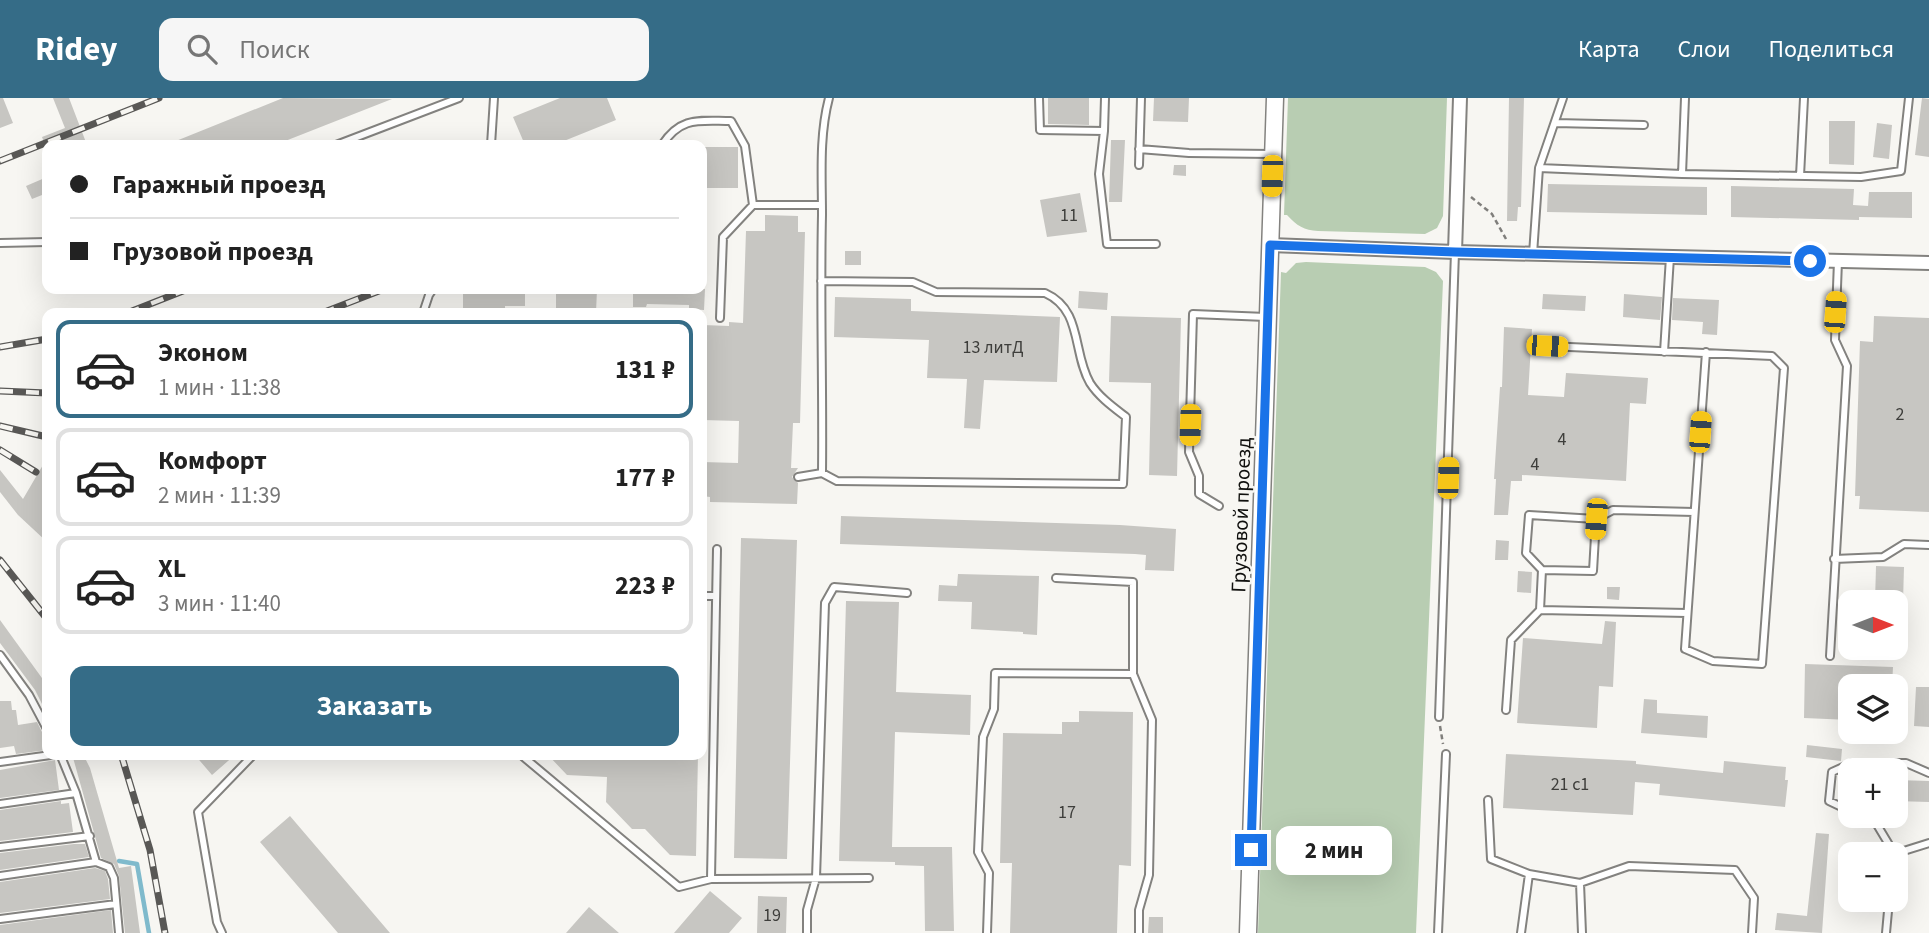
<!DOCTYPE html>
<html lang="ru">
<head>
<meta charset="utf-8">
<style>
	body { margin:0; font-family:"Source Sans 3",sans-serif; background:#f6f6f6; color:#222; height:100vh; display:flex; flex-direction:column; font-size:26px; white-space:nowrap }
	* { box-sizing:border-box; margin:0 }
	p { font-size:23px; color:#767676 }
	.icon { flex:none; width:38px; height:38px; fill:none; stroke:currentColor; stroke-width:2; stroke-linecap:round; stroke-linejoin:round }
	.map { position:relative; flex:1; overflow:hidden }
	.drawer { position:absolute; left:42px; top:210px; width:665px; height:452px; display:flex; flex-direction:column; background:#fff; border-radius:14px; box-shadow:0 7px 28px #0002 }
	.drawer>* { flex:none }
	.guide { position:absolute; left:42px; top:42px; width:665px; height:154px; border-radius:14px; box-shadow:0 7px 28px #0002; display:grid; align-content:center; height:154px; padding:0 28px; background:#fff }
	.needle { width:46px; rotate:90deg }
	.controls { position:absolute; left:1838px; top:492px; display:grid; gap:14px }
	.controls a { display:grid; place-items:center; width:70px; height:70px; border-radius:14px; background:#fff; box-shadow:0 7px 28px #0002; font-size:35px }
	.end { position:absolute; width:32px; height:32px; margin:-16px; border:9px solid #1a73e8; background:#fff; box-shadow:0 0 0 4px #fff }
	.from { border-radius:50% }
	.bubble { position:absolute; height:49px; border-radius:14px; background:#fff; box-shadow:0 7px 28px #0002; font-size:23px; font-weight:700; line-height:49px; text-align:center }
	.car { position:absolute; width:21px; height:42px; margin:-21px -10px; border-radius:9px; box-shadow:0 0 5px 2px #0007; background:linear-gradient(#f5c518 24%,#345 0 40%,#f5c518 0 76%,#345 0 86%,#f5c518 0) }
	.guide b { display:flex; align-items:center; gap:24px; height:66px; font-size:26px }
	.guide b+b { border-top:2px solid #e0e0e0 }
	.guide i { width:18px; height:18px; background:#222 }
	ul { padding:12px 0 0; list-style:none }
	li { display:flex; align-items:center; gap:21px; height:98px; margin:0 14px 10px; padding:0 14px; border:4px solid #e0e0e0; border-radius:14px }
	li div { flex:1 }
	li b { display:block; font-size:26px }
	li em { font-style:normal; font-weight:700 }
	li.on { border-color:#356c87 }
	li>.icon { width:63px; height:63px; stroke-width:1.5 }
	.primary-button { display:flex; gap:14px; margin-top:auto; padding:14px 28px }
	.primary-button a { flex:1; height:80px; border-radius:14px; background:#356c87; color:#fff; font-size:28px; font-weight:700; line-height:80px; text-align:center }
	header { display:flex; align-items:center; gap:42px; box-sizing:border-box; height:98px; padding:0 35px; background:#356c87; color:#fff }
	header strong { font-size:33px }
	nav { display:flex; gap:38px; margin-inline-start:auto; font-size:24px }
	.search { width:490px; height:63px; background:#f6f6f6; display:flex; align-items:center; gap:18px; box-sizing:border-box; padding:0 24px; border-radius:14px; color:#767676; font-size:26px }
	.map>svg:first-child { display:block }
</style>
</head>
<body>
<header>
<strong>Ridey</strong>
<div class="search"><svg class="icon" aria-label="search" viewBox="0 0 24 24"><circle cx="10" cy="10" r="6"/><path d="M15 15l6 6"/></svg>Поиск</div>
<nav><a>Карта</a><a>Слои</a><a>Поделиться</a></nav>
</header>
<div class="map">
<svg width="1929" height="835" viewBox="0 0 1929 835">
	<rect width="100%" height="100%" fill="#f7f6f2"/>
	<path fill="#b8cdb2" d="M1288 0H1447L1443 118 1437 130 1425 136 1318 133C1304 132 1297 128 1287 117H1284Z
		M1306 164 1425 169 1436 174 1443 183 1416 835H1258L1281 174 1286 175 1296 165Z"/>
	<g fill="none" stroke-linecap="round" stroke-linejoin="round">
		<path stroke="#7fbacc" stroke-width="4.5" d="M119 763 137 766 149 835"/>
	</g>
	<path fill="#c7c6c2" d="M0 0H3L13 25 0 30Z
		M53 0H69L87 47H45L42 39 65 30Z
		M283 0 392 1 275 47H166Z
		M560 0H607L616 22 554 47H525L513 19Z
		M1048 0H1089V27L1048 26Z
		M1154 0H1189L1188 24 1153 23Z
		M1509 0H1524L1521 109H1518L1517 123H1507Z
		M1922 0 1929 1V59L1915 57Z
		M1829 23H1855L1854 67 1829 66Z
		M1877 25 1892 27 1889 61 1873 59Z
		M1111 42H1125L1122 104H1109Z
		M702 49H738V90H702Z
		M1174 67H1186V78L1173 77Z
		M47 79V95L32 101 26 88Z
		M1548 86 1707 89V117L1547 114Z
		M1731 88 1854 91 1853 107 1868 108 1869 94H1912V120L1859 119V122L1731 119Z
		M1080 95 1087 134 1047 139 1040 102Z
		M765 117 798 118V134H805L800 325H793L791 370H798L792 379 798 385 797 406 710 404V399L702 398V364L738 365 739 323 702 322 703 227 729 228V224L743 225 746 133H765Z
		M845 153H861V167H845Z
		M556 191H597L596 215H556Z
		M633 191H705L704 212 689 211V207L647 206 646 209H633Z
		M1079 193 1108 195 1107 212 1078 210Z
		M463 194H525V208H505V215H463Z
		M1543 196 1586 198 1585 213 1542 211Z
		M1624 196 1662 199 1660 222 1623 219Z
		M835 199 911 201V213L1060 219 1057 284 984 282 980 331 964 330 967 281 927 280 929 242 834 239Z
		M1673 200 1719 202 1717 237 1702 236 1703 224 1672 222Z
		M1111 218 1181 220 1177 378 1149 377 1151 285 1109 284Z
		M1874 218 1929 220V414L1859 411 1860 398H1855L1860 243 1873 244Z
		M1504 229 1532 231 1528 297 1564 299 1566 275 1648 280 1646 306 1630 305 1626 383 1522 377V383H1511L1508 417H1494L1496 381H1494L1500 289H1502Z
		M47 360V444L18 417 0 394V372L23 401Z
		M841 418 1120 427 1176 431 1174 473 1145 472 1146 457 1135 456 840 446Z
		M741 440 797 442 787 761 734 760Z
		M1496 442 1509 443 1508 462H1495Z
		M1876 468 1904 469 1903 504H1875Z
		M1518 473 1532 474 1531 495 1517 494Z
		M958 476 1039 478 1037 537 1023 536V534L971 531 972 504 938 503 939 487 957 488Z
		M1607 489H1620L1619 502 1607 501Z
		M846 503 899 504 896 594 971 597 970 637 895 634 892 749H952L954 833H925L924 768 895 767V764L839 763Z
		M0 522 47 587V616L35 592 0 545Z
		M1605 523 1616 524 1613 589 1599 588 1597 630 1517 625 1523 540 1602 546Z
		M1805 566 1893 569 1892 588H1850V622L1804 620Z
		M1916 589H1929V629L1914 628Z
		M1644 601 1657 602V615L1708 618 1707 640 1641 635Z
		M0 603H11L12 612H16L18 627 37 624 42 634 47 637V652L16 656 14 648 0 650Z
		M1079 613 1133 614 1131 768 1119 767 1117 835H1010L1012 765H1000L1003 635 1062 636V624H1079Z
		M1807 647 1842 651 1841 663 1806 659Z
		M72 656H83L90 670 119 770 131 768 140 835H125L119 778 114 766 101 760Z
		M194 656H236L212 677Z
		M547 656H698L696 758 670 757 645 731H632L606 704 607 679 567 677Z
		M1506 656 1636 663V666L1723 675 1724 663 1786 669 1785 682H1788L1785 709 1659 697 1660 686 1635 684 1633 717 1503 710Z
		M55 662 59 692 0 700V672Z
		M1839 680H1850V702L1838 701Z
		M1895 682 1929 683V704L1895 703Z
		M61 703V706L69 705 73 734 0 743V712Z
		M290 718 390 835H338L260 744Z
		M1816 735 1829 736 1822 835 1775 832 1777 815 1807 818Z
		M74 746H85L89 759 0 772V755Z
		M95 770 105 773 108 781 110 801 0 815V784Z
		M710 793 742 820 729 835H674Z
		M758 798 787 799 786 835H757Z
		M589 809 619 835H566Z
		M111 812 113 835H0V827Z
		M1149 819H1163V835H1148Z"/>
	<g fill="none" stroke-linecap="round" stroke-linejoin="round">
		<defs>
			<path id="service" d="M1039 0 1040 32 1104 33 1105 0
				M1555 25 1644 27
				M1104 33 1099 76 1107 146H1156
				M336 47 459 0
				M491 47 494 0
				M662 47C681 18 699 23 731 23L745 48 753 107
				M1139 51 1189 55 1271 56
				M1139 67 1141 0
				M1539 70 1682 76 1861 79 1901 73 1909 0
				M1682 76 1685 0
				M1800 78 1804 0
				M0 145 47 144
				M1533 156 1539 70 1563 0
				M821 183 913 184 936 194 1045 195C1083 212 1072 254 1090 285 1099 299 1113 309 1126 319L1123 386 837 383 822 375C823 289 820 203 822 117 822 78 819 38 829 0
				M423 215 429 197 433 191
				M720 220 723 139 753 107H822
				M1547 248 1772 258 1784 270 1762 566 1713 563 1685 551 1706 254
				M1664 254 1670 159
				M798 379 822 375
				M1219 408 1199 396V378L1189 354 1193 216 1266 219
				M1596 421 1613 412 1694 414
				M1834 461 1883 459 1904 446 1929 447
				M1056 480 1133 484V576L1152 622 1149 777 1139 812V835
				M702 498H716
				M1540 512 1542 472 1526 455 1529 417 1596 421 1593 473 1542 472
				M0 557 29 597 47 631
				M1830 558 1847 268 1835 242 1838 163
				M1506 612 1511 542 1540 512 1687 515
				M1439 619 1455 154
				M60 656 76 695 96 764
				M520 656 679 789 711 781 869 780
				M0 664 58 656
				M1488 702 1491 761 1529 776 1580 785 1629 768 1735 772 1754 800 1752 835
				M0 706 76 695
				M1850 713 1829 703 1832 674 1852 665H1906L1929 675
				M1860 718 1876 725 1894 755
				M0 749 90 738
				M1894 756 1929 745
				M0 778 96 764 109 769 114 780 119 835
				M711 781 717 451
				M1580 785 1582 835
				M0 821 116 806
				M222 835 217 824 198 714 254 656
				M807 835V812L816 780 825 505 834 489 907 495
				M987 835 989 775 978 754 983 639 994 611 995 575 1133 576
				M1438 835 1446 656
				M1521 835 1529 776
				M1886 835 1889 802"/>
			<path id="minor" d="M1270 147 1455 154 1929 165
				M1455 154 1460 0"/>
			<path id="tertiary" d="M1248 835 1275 0"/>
		</defs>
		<use href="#service" stroke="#83827f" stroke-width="10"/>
		<use href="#minor" stroke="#83827f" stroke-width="16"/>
		<use href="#tertiary" stroke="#83827f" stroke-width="19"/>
		<path stroke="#807f7c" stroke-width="2.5" stroke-dasharray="5 3.5" stroke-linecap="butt" d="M1471 99 1492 116 1506 141
			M1440 628 1443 646"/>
		<use href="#service" stroke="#fff" stroke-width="6"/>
		<use href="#minor" stroke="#fff" stroke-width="12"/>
		<use href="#tertiary" stroke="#fff" stroke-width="16"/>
		<defs>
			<path id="rail" d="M0 63 159 0
				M127 215 188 191
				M322 215 384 191
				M0 249 47 241
				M0 293 47 295
				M0 328 47 339
				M0 352 36 374
				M0 462 47 521
				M121 656 150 752 165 835"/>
		</defs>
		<use href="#rail" stroke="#595856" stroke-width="7"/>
		<use href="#rail" stroke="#f7f6f2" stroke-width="4.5" stroke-dasharray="13" stroke-linecap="butt"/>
	</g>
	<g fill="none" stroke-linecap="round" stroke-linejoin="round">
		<path stroke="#1a73e8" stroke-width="9" d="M1251 752 1270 147 1455 154 1810 163"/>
	</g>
	<g text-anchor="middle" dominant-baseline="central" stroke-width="5" stroke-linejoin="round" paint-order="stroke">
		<g font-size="18" fill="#3e3e3b">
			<text x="1069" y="117">11</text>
			<text x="993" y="249">13 литД</text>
			<text x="1900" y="316">2</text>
			<text x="1562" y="341">4</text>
			<text x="1535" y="366">4</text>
			<text x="1570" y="686">21 с1</text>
			<text x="1067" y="714">17</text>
			<text x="772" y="817">19</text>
		</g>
		<g font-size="21" fill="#10100e" stroke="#f7f6f2">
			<text transform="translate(1241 417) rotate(-88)">Грузовой проезд</text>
		</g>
	</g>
</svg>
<div class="controls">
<a><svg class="needle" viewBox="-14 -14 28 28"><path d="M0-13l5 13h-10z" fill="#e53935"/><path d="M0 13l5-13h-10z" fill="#767676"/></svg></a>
<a><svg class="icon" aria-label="layers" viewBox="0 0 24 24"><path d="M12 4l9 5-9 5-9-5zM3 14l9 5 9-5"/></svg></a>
<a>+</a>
<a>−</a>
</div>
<i class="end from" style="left:1810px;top:163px"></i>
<i class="end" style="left:1251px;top:752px"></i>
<div class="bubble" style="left:1276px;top:728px;width:116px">2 мин</div>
<i class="car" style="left:1272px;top:78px;rotate:182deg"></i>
<i class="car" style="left:1835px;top:214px;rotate:4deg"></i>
<i class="car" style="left:1547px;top:248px;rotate:93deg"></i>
<i class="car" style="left:1190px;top:327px;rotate:182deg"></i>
<i class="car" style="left:1700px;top:334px;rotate:4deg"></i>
<i class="car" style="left:1448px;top:380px;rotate:2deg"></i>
<i class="car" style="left:1596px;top:421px;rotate:184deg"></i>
<div class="guide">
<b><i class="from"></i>Гаражный проезд</b>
<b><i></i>Грузовой проезд</b>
</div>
<section class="drawer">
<ul>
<li class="on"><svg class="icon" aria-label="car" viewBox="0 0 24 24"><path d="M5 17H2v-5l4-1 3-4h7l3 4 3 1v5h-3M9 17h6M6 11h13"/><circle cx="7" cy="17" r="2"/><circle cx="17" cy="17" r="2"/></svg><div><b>Эконом</b><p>1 мин · 11:38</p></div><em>131 ₽</em></li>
<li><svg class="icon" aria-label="car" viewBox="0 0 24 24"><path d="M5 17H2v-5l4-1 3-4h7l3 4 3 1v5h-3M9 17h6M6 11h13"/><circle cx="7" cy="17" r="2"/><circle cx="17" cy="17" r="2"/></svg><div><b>Комфорт</b><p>2 мин · 11:39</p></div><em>177 ₽</em></li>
<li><svg class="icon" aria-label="car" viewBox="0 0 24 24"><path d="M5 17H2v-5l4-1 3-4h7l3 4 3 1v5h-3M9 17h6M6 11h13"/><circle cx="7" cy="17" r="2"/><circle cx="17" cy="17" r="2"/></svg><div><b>XL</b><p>3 мин · 11:40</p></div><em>223 ₽</em></li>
</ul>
<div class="primary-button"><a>Заказать</a></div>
</section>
</div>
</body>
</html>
